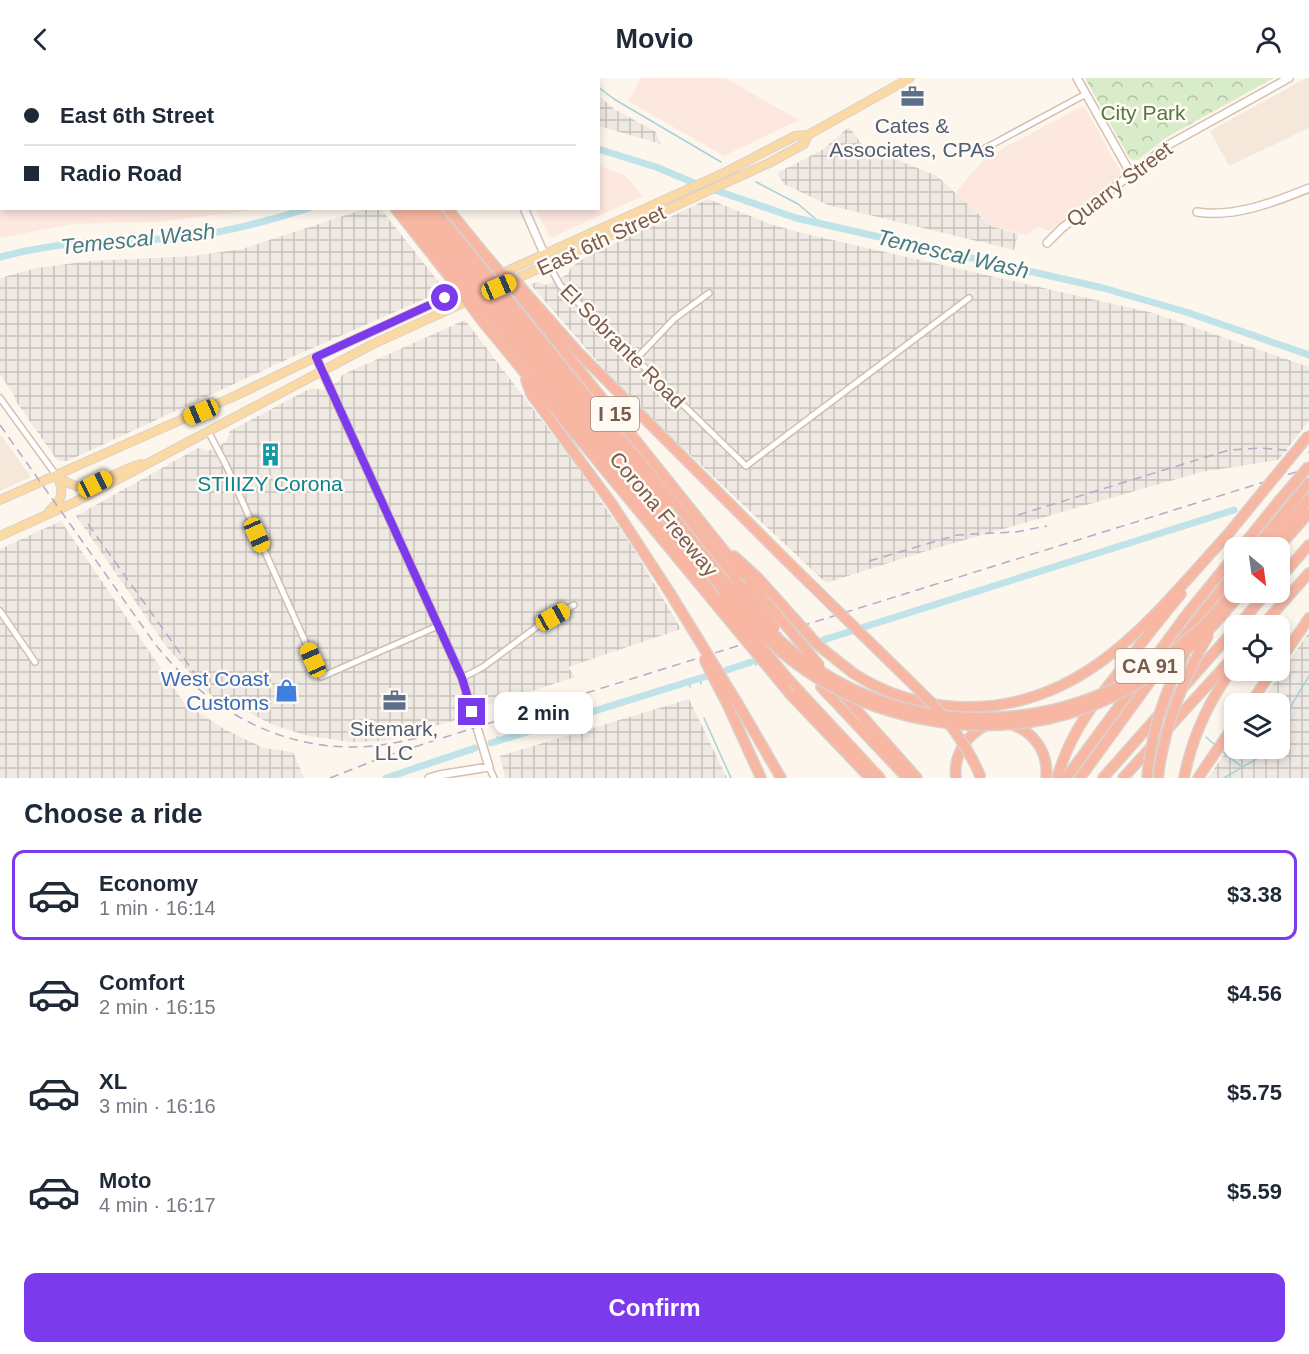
<!DOCTYPE html>
<html lang="en">
<head>
<meta charset="utf-8">
<style>
	body { margin:0; font-family:Helvetica,sans-serif; background:#f2f2f3; color:#1f2937; height:100vh; display:flex; flex-direction:column; font-size:22px; white-space:nowrap }
	* { box-sizing:border-box; margin:0 }
	p { font-size:20px; color:#747a83 }
	.icon { flex:none; width:33px; height:33px; fill:none; stroke:currentColor; stroke-width:2; stroke-linecap:round; stroke-linejoin:round }
	.map { position:relative; height:700px; overflow:hidden }
	.drawer { display:flex; flex-direction:column; background:#fff; flex:1 }
	.drawer>* { flex:none }
	.guide { position:absolute; left:0px; top:0px; width:600px; height:132px; box-shadow:0 3px 9px #0003; display:grid; align-content:center; height:132px; padding:0 24px; background:#fff }
	.needle { width:39px; rotate:151deg }
	.buttons { position:absolute; left:1224px; top:459px; display:grid; gap:12px }
	.buttons a { display:grid; place-items:center; width:66px; height:66px; border-radius:12px; background:#fff; box-shadow:0 3px 9px #0003; font-size:30px }
	.end { position:absolute; width:27px; height:27px; margin:-14px; border:8px solid #7c3aed; background:#fff; box-shadow:0 0 0 3px #fff }
	.from { border-radius:50% }
	.bubble { position:absolute; height:42px; border-radius:12px; background:#fff; box-shadow:0 3px 9px #0003; font-size:20px; font-weight:700; line-height:42px; text-align:center }
	.car { position:absolute; width:18px; height:36px; margin:-18px -9px; border-radius:8px; box-shadow:0 0 4px 2px #0007; background:linear-gradient(#f5c518 24%,#345 0 40%,#f5c518 0 76%,#345 0 86%,#f5c518 0) }
	.guide b { display:flex; align-items:center; gap:21px; height:57px; font-size:22px }
	.guide b+b { border-top:2px solid #e0e1e3 }
	.guide i { width:15px; height:15px; background:#1f2937 }
	ul { padding:0; list-style:none }
	li { display:flex; align-items:center; gap:18px; height:90px; margin:0 12px 9px; padding:0 12px; border:3px solid transparent; border-radius:12px }
	li div { flex:1 }
	li b { display:block; font-size:22px }
	li em { font-style:normal; font-weight:700 }
	li.selected { border-color:#7c3aed }
	li>.icon { width:54px; height:54px; stroke-width:1.5 }
	h2 { padding:0 24px; font-size:27px; line-height:72px }
	.button { display:flex; gap:12px; margin-top:auto; padding:12px 24px }
	.button a { flex:1; height:69px; border-radius:12px; background:#7c3aed; color:#fff; font-size:24px; font-weight:700; line-height:69px; text-align:center }
	header { display:flex; justify-content:space-between; align-items:center; height:78px; padding:0 24px; background:#fff; font-size:27px; font-weight:700 }
	.map>svg:first-child { display:block }
</style>
</head>
<body>
<header><svg class="icon" aria-label="back" viewBox="0 0 24 24"><path d="M15 5l-7 7 7 7"/></svg>Movio<svg class="icon" aria-label="person" viewBox="0 0 24 24"><circle cx="12" cy="8" r="4"/><path d="M4 21q1-7 8-7t8 7"/></svg></header>
<div class="map">
<svg width="1309" height="700" viewBox="0 0 1309 700">
	<defs>
		<pattern id="industrial-grid" width="8" height="8" patternUnits="userSpaceOnUse" patternTransform="scale(1.5)"><rect width="8" height="8" fill="#efe9e4"/><path d="M0 4h8M4 0v8" fill="none" stroke="#c7c0bb"/></pattern>
		<pattern id="park-crowns" width="20" height="18" patternUnits="userSpaceOnUse" patternTransform="scale(1.5)"><rect width="20" height="18" fill="#d8ecc9"/><path d="M2 6a3 3 0 1 1 6 0M12 15a3 3 0 1 1 6 0" fill="none" stroke="#b4c2a5"/></pattern>
	</defs>
	<rect width="100%" height="100%" fill="#fdf6ec"/>
	<path fill="#f5e8da" d="M1306 0H1309V50L1229 88 1210 53Z
		M0 356 31 399 0 413Z"/>
	<path fill="#fde8e0" d="M0 0H271L272 1 2 2V130L252 131 239 134 157 144 72 146 0 160Z
		M641 0H725L799 42 724 78 628 23Z
		M1082 28 1085 29 1121 95 1119 99 1049 153 1038 149 1026 157 992 148 955 115 985 80Z
		M599 88 625 97 643 118 553 159 549 157 535 131 598 130Z"/>
	<path fill="url(#industrial-grid)" d="M599 18 614 31 656 54 661 66 599 48Z
		M849 49 863 68 937 98 991 148 1018 156 1014 172 828 127 784 106 777 95 822 72Z
		M708 121 773 147 806 156 1153 235 1309 289V343L1278 382 1201 394 923 474 826 505 682 369 611 299 530 206 538 204 546 207 568 196 571 189 586 179Z
		M380 130 445 212 290 280 67 383H59L55 379 15 322 14 317 0 296V200L37 190 91 183 194 178 242 171 365 131Z
		M465 242 579 391 633 470 681 551 568 589 575 599 485 628 483 634 384 663 350 664 309 658 273 647 246 633 229 621 223 627 205 612 166 568 76 438 198 370 208 373 226 364 230 353 311 310 322 312 339 303 342 297Z
		M61 443 185 626 226 652 264 670 293 674 304 700H0V471Z
		M1309 554V700H1208L1234 662V670H1280V626L1260 625Z
		M689 621 727 700H502L505 699 500 678Z"/>
	<path fill="url(#park-crowns)" d="M1085 0H1274L1167 59 1138 82 1130 81Z"/>
	<g fill="none" stroke-linecap="round" stroke-linejoin="round">
		<path stroke="#a5d3da" stroke-width="1.5" d="M587 0 589 2
			M598 9 614 21 721 84
			M756 104 798 126 824 148
			M755 583 756 587
			M700 600 701 606
			M689 604 690 609
			M704 640 731 700
			M1280 646 1309 598
			M497 659 498 661
			M1206 659 1216 668
			M472 671V675
			M1222 673 1242 689
			M1224 700 1258 680 1264 670"/>
		<path stroke="#bfe3e8" stroke-width="7" d="M598 71 656 89 692 104 796 140 1103 210 1186 234 1309 277
			M0 179C34 170 70 165 105 163 130 161 154 162 179 160 224 155 266 144 309 130
			M864 549 1234 432
			M823 562 852 553
			M727 592 751 584
			M491 665 707 598
			M386 700 475 670"/>
		<defs>
			<path id="street" d="M0 22 2 24
				M980 73 1086 16
				M549 187 560 207 746 388 969 220
				M635 282 674 241 709 215
				M0 320 56 397
				M208 353 226 387 321 599 438 548
				M0 533 35 584
				M462 600 483 589 542 545 574 527
				M489 689 494 700"/>
			<path id="secondary" d="M413 0 415 2
				M1077 0 1132 98
				M524 130 549 187
				M1197 134C1234 140 1275 124 1309 110
				M1047 165 1062 150 1170 66 1289 0
				M316 279 462 600 489 689 439 697 429 700"/>
			<path id="primary" d="M496 198 726 94 795 58 808 57 910 0
				M494 211 769 85 804 66 808 57
				M56 397C88 425 108 394 141 386
				M0 422 237 317 316 279 463 212
				M49 433C61 423 65 416 58 401
				M0 458 75 424 373 266 472 221"/>
			<path id="highway" d="M290 0 292 2
				M300 0 301 2
				M308 0 309 2
				M316 0 317 2
				M325 0 326 2
				M340 0 341 2
				M395 130 448 197
				M404 130 455 194
				M414 130 463 191
				M423 130 469 188
				M433 130 478 185
				M447 130 488 180
				M526 215 578 274 789 485
				M521 219 750 505
				M512 226 736 502
				M504 230 668 432
				M497 234 663 436
				M490 238 721 520
				M482 243 713 523
				M526 302 531 316 612 426 670 515
				M1241 470 1278 424
				M1255 470 1309 405
				M1266 470 1309 421
				M1278 470 1309 435
				M734 478 758 500
				M1280 500 1309 467
				M1238 548 1267 514
				M1262 548 1309 495
				M1178 566 1234 495
				M1280 583 1309 540
				M853 595C885 616 921 627 960 629 1085 633 1153 538 1229 455
				M789 602 880 700
				M821 609 907 700
				M839 612 917 700
				M790 616 870 700
				M738 626 781 700
				M1250 626 1273 592
				M728 628 761 700
				M1010 646C1034 653 1049 675 1046 700
				M956 700C953 677 967 656 987 647
				M1057 700C1071 653 1093 626 1123 589 1142 564 1161 540 1181 516
				M1066 700 1187 536 1234 478
				M1080 700 1157 594
				M1103 700 1234 552
				M1123 700 1234 578
				M1184 700C1192 659 1209 622 1234 589
				M1198 700 1234 647"/>
		</defs>
		<use href="#street" stroke="#d1beb0" stroke-width="8"/>
		<use href="#secondary" stroke="#d6c0b0" stroke-width="10"/>
		<use href="#primary" stroke="#dad1cd" stroke-width="10"/>
		<use href="#highway" stroke="#dad1cd" stroke-width="12"/>
		<use href="#street" stroke="#fff" stroke-width="5"/>
		<use href="#secondary" stroke="#fff" stroke-width="7"/>
		<use href="#primary" stroke="#fbd9a5" stroke-width="8"/>
		<use href="#highway" stroke="#f7b7a3" stroke-width="9"/>
		<path stroke="#b9a8c9" stroke-width="1.5" stroke-dasharray="9 6" stroke-linecap="butt" d="M0 347 155 566C203 627 274 670 354 669 378 669 400 664 422 659
			M1018 437 1229 372 1261 370 1309 374
			M88 446 198 600 208 609
			M869 483 957 457 1016 454 1047 448
			M330 700 386 678 477 649 1309 390"/>
		<defs>
			<path id="highway-bridge" d="M488 180 521 219
				M478 185 512 226
				M469 188 504 230
				M463 191 497 234
				M455 194 490 238
				M448 197 482 243
				M507 198 517 204 526 215
				M1278 424 1309 388
				M668 432C705 477 740 527 784 566 884 653 1028 663 1141 596
				M663 436C703 485 742 543 791 582 872 645 986 665 1083 631 1124 617 1163 592 1196 564 1213 550 1227 531 1242 514
				M1229 455 1309 357
				M789 485 933 626C953 649 970 672 981 700
				M758 500 819 568 853 595
				M736 502 775 550
				M750 505 820 588
				M670 515 738 626
				M721 520 789 602
				M713 523 790 616
				M704 581 728 628
				M1158 586 1205 546 1234 513
				M1147 700C1151 656 1164 614 1185 575
				M1158 700C1164 648 1183 601 1209 556"/>
		</defs>
		<use href="#highway-bridge" stroke="#dad1cd" stroke-width="12" stroke-linecap="butt"/>
		<use href="#highway-bridge" stroke="#f7b7a3" stroke-width="9"/>
	</g>
	<g fill="none" stroke-linecap="round" stroke-linejoin="round">
		<path stroke="#7c3aed" stroke-width="8" d="M445 220 316 279 462 600 472 634"/>
	</g>
	<defs>
		<symbol id="office-bare" viewBox="-9 -9 18 18"><path d="M-6-3h4V-5.5h4V-3h4V5H-6ZM-1-4.5V-3h2v-1.5ZM-6 0V1H6V0Z" fill="#5c6f8a" stroke="#fffaf3" stroke-width="2.5" paint-order="stroke"/></symbol>
		<symbol id="building-bare" viewBox="-9 -9 18 18"><path d="M-4-6H4V6H1V3H-1V6H-4ZM-2.5-4.3h1.7v1.8h-1.7ZM.8-4.3h1.7v1.8H.8ZM-2.5-1h1.7V.8h-1.7ZM.8-1h1.7V.8H.8Z" fill="#0f9aa8" stroke="#fffaf3" stroke-width="2.5" paint-order="stroke"/></symbol>
		<symbol id="shop-bare" viewBox="-9 -9 18 18"><path d="M-5-2.5h2.3a2.7 3.5 0 0 1 5.4 0H5L5.5 6h-11ZM-1.5-2.5h3a1.5 2.3 0 0 0-3 0Z" fill="#3f7fe0" stroke="#fffaf3" stroke-width="2.5" paint-order="stroke"/></symbol>
	</defs>
	<g fill-rule="evenodd">
		<use href="#office-bare" x="896" y="2" width="33" height="33"/>
		<use href="#building-bare" x="254" y="360" width="33" height="33"/>
		<use href="#shop-bare" x="270" y="596" width="33" height="33"/>
		<use href="#office-bare" x="378" y="606" width="33" height="33"/>
	</g>
	<g text-anchor="middle" dominant-baseline="central" stroke-width="5" stroke-linejoin="round" paint-order="stroke">
		<g fill="#fffaf3" stroke="#a28b7f" stroke-width="1.5">
			<rect x="591" y="319" width="48" height="34" rx="4.5"/>
			<rect x="1115.5" y="571" width="69" height="34" rx="4.5"/>
		</g>
		<g font-size="20" font-weight="bold" fill="#7a5c4d">
			<text x="615" y="336">I 15</text>
			<text x="1150" y="588">CA 91</text>
		</g>
		<g font-size="21" fill="#537a41" stroke="#fffaf3">
			<text x="1143" y="34">City Park</text>
		</g>
		<g font-size="21" fill="#4e5e75" stroke="#fffaf3">
			<text x="912" y="47">Cates &amp;<tspan x="912" dy="24">Associates, CPAs</tspan></text>
			<text x="394" y="650">Sitemark,<tspan x="394" dy="24">LLC</tspan></text>
		</g>
		<g font-size="21" fill="#7a5c4d" stroke="#fffaf3">
			<text transform="translate(1119 106) rotate(-37)">Quarry Street</text>
			<text transform="translate(601 162) rotate(-25)">East 6th Street</text>
			<text transform="translate(623 268) rotate(45)">El Sobrante Road</text>
			<text transform="translate(664 436) rotate(50)">Corona Freeway</text>
		</g>
		<g font-size="21" fill="#0d838f" stroke="#fffaf3">
			<text x="270" y="405">STIIIZY Corona</text>
		</g>
		<g font-size="21" fill="#366cbe" stroke="#fffaf3" text-anchor="end">
			<text x="269" y="600">West Coast<tspan x="269" dy="24">Customs</tspan></text>
		</g>
		<g font-size="22" font-style="italic" fill="#437c86" stroke="#fffaf3">
			<text transform="translate(138 161) rotate(-6)">Temescal Wash</text>
			<text transform="translate(953 176) rotate(13)">Temescal Wash</text>
		</g>
	</g>
</svg>
<div class="buttons">
<a><svg class="needle" viewBox="-14 -14 28 28"><path d="M0-13l5 13h-10z" fill="#e53935"/><path d="M0 13l5-13h-10z" fill="#747a83"/></svg></a>
<a><svg class="icon" aria-label="locate" viewBox="0 0 24 24"><circle cx="12" cy="12" r="6"/><path d="M12 2v4M12 18v4M2 12h4M18 12h4"/></svg></a>
<a><svg class="icon" aria-label="layers" viewBox="0 0 24 24"><path d="M12 4l9 5-9 5-9-5zM3 14l9 5 9-5"/></svg></a>
</div>
<i class="end from" style="left:445px;top:220px"></i>
<i class="end" style="left:472px;top:634px"></i>
<div class="bubble" style="left:494px;top:614px;width:99px">2 min</div>
<i class="car" style="left:499px;top:209px;rotate:67deg"></i>
<i class="car" style="left:201px;top:334px;rotate:247deg"></i>
<i class="car" style="left:95px;top:406px;rotate:63deg"></i>
<i class="car" style="left:257px;top:457px;rotate:156deg"></i>
<i class="car" style="left:553px;top:539px;rotate:61deg"></i>
<i class="car" style="left:313px;top:582px;rotate:336deg"></i>
<div class="guide">
<b><i class="from"></i>East 6th Street</b>
<b><i></i>Radio Road</b>
</div>
</div>
<section class="drawer">
<h2>Choose a ride</h2>
<ul>
<li class="selected"><svg class="icon" aria-label="car" viewBox="0 0 24 24"><path d="M5 17H2v-5l4-1 3-4h7l3 4 3 1v5h-3M9 17h6M6 11h13"/><circle cx="7" cy="17" r="2"/><circle cx="17" cy="17" r="2"/></svg><div><b>Economy</b><p>1 min · 16:14</p></div><em>$3.38</em></li>
<li><svg class="icon" aria-label="car" viewBox="0 0 24 24"><path d="M5 17H2v-5l4-1 3-4h7l3 4 3 1v5h-3M9 17h6M6 11h13"/><circle cx="7" cy="17" r="2"/><circle cx="17" cy="17" r="2"/></svg><div><b>Comfort</b><p>2 min · 16:15</p></div><em>$4.56</em></li>
<li><svg class="icon" aria-label="car" viewBox="0 0 24 24"><path d="M5 17H2v-5l4-1 3-4h7l3 4 3 1v5h-3M9 17h6M6 11h13"/><circle cx="7" cy="17" r="2"/><circle cx="17" cy="17" r="2"/></svg><div><b>XL</b><p>3 min · 16:16</p></div><em>$5.75</em></li>
<li><svg class="icon" aria-label="car" viewBox="0 0 24 24"><path d="M5 17H2v-5l4-1 3-4h7l3 4 3 1v5h-3M9 17h6M6 11h13"/><circle cx="7" cy="17" r="2"/><circle cx="17" cy="17" r="2"/></svg><div><b>Moto</b><p>4 min · 16:17</p></div><em>$5.59</em></li>
</ul>
<div class="button"><a>Confirm</a></div>
</section>
</body>
</html>
